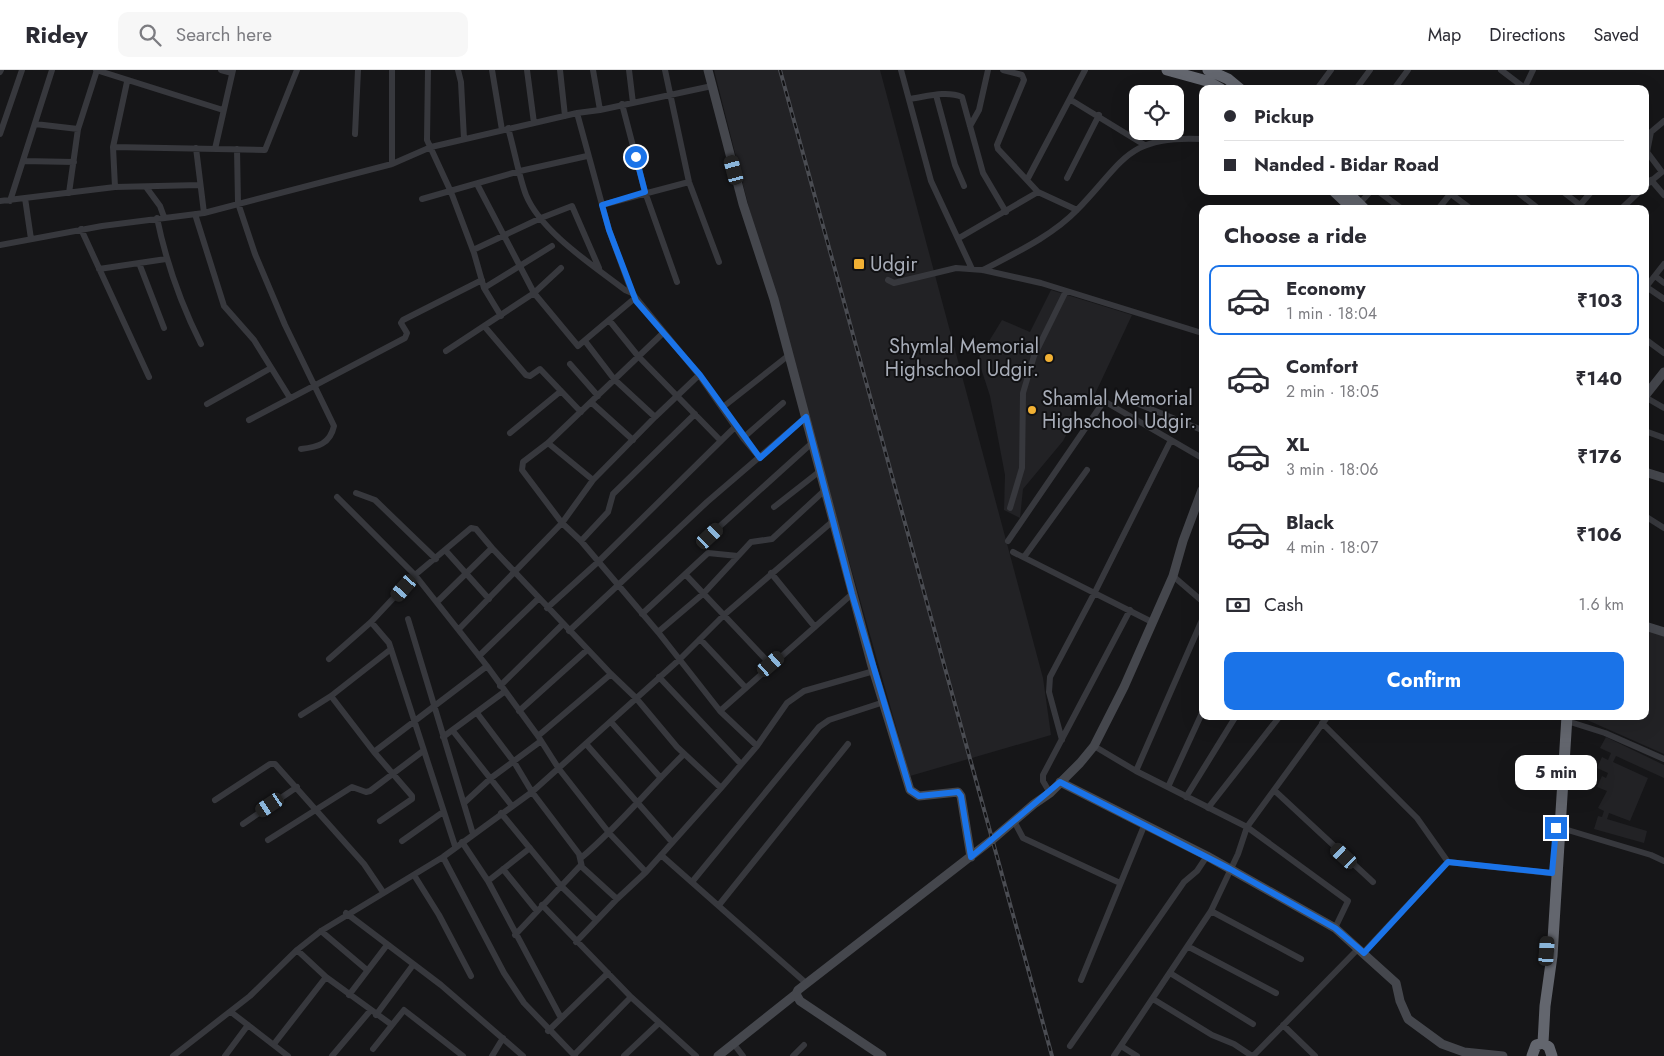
<!DOCTYPE html>
<html lang="en">
<head>
<meta charset="utf-8">
<style>
	body { margin:0; font-family:Jost,sans-serif; background:#f7f7f7; color:#2b2b33; height:100vh; display:flex; flex-direction:column; font-size:19px; white-space:nowrap }
	* { box-sizing:border-box; margin:0 }
	p { font-size:16px; color:#7c7c81 }
	.icon { flex:none; width:28px; height:28px; fill:none; stroke:currentColor; stroke-width:2; stroke-linecap:round; stroke-linejoin:round }
	.map { position:relative; flex:1; overflow:hidden }
	.details { position:absolute; left:1199px; top:135px; width:450px; height:515px; display:flex; flex-direction:column; background:#fff; border-radius:10px; box-shadow:0 5px 20px #0002 }
	.details>* { flex:none }
	.banner { position:absolute; left:1199px; top:15px; width:450px; height:110px; border-radius:10px; box-shadow:0 5px 20px #0002; display:grid; align-content:center; height:110px; padding:0 25px; background:#fff }
	.tools { position:absolute; left:1129px; top:15px; display:grid; gap:10px }
	.tools a { display:grid; place-items:center; width:55px; height:55px; border-radius:10px; background:#fff; box-shadow:0 5px 20px #0002; font-size:25px }
	.end { position:absolute; width:22px; height:22px; margin:-11px; border:6px solid #1a73e8; background:#fff; box-shadow:0 0 0 2px #fff }
	.from { border-radius:50% }
	.bubble { position:absolute; height:35px; border-radius:10px; background:#fff; box-shadow:0 5px 20px #0002; font-size:16px; font-weight:700; line-height:35px; text-align:center }
	.car { position:absolute; width:15px; height:30px; margin:-15px -8px; border-radius:6px; box-shadow:0 0 4px 1px #0007; background:linear-gradient(#222 24%,#8ab4d8 0 40%,#222 0 76%,#8ab4d8 0 86%,#222 0) }
	.banner b { display:flex; align-items:center; gap:18px; height:48px; font-size:19px }
	.banner b+b { border-top:1px solid #e1e1e2 }
	.banner i { width:12px; height:12px; background:#2b2b33 }
	ul { padding:0; list-style:none }
	li { display:flex; align-items:center; gap:15px; height:70px; margin:0 10px 8px; padding:0 15px; border:2px solid transparent; border-radius:10px }
	li div { flex:1 }
	li b { display:block; font-size:19px }
	li em { font-style:normal; font-weight:700 }
	li.on { border-color:#1a73e8 }
	li>.icon { width:45px; height:45px; stroke-width:1.5 }
	h2 { padding:0 25px; font-size:22px; line-height:60px }
	.pay { display:flex; align-items:center; gap:12px; height:55px; padding:0 25px; font-size:19px }
	.pay p { margin-inline-start:auto }
	.primary-button { display:flex; gap:10px; margin-top:auto; padding:10px 25px }
	.primary-button a { flex:1; height:58px; border-radius:10px; background:#1a73e8; color:#fff; font-size:20px; font-weight:700; line-height:58px; text-align:center }
	header { display:flex; align-items:center; gap:30px; box-sizing:border-box; height:70px; padding:0 25px; background:#fff; border-bottom:1px solid #e1e1e2 }
	header strong { font-size:24px }
	nav { display:flex; gap:28px; margin-inline-start:auto; font-size:18px }
	.search { width:350px; height:45px; background:#f7f7f7; display:flex; align-items:center; gap:12px; box-sizing:border-box; padding:0 18px; border-radius:10px; color:#7c7c81; font-size:19px }
	.map>svg:first-child { display:block }
</style>
</head>
<body>
<header>
<strong>Ridey</strong>
<div class="search"><svg class="icon" aria-label="search" viewBox="0 0 24 24"><circle cx="10" cy="10" r="6"/><path d="M15 15l6 6"/></svg>Search here</div>
<nav><a>Map</a><a>Directions</a><a>Saved</a></nav>
</header>
<div class="map">
<svg width="1664" height="986" viewBox="0 0 1664 986">
	<rect width="100%" height="100%" fill="#161618"/>
	<path fill="#222225" d="M714 0H880L1043 608 1051 665 910 706 749 138Z
		M1051 220 1132 245 1095 324 1070 326 1072 354 1063 371 1023 419 1020 448 1004 440 1005 405 990 326 978 289 1002 250 1030 262Z
		M1645 559 1664 565V684L1578 646H1645Z
		M1606 667 1664 695V708L1616 686 1613 692 1648 708 1630 751 1609 743 1607 749 1647 761 1644 773 1594 759 1598 746 1602 747 1604 741 1598 738 1607 721 1597 717 1602 706 1606 708 1608 703 1597 698 1602 687 1608 690 1611 683 1600 678Z"/>
	<g fill="none" stroke-linecap="round" stroke-linejoin="round">
		<path stroke="#37383d" stroke-width="6" d="M96 0 223 40
			M221 0 232 3
			M428 0 427 70 451 122 474 183 484 218 501 246
			M458 0 461 12 464 69
			M492 0 502 60
			M527 0 534 53
			M560 0 565 46
			M593 0 600 40
			M629 0 633 33
			M665 0 689 112 719 192
			M901 0 931 111 972 199
			M1003 0 1022 5 1024 10 997 75 998 79 1038 122 1077 140
			M1501 0 1526 19
			M0 2 1 0
			M1317 19 1331 0
			M1356 19 1370 0
			M1394 19 1408 0
			M1524 19 1533 0
			M936 25 955 95 964 116
			M909 29C925 27 946 20 962 27L983 103 1006 142
			M1071 30 1143 74
			M622 34 645 122 677 212
			M577 43 609 160 632 223 699 305 743 368
			M35 54 78 59
			M970 56 979 40 988 0
			M508 58C514 78 519 107 526 125 541 162 594 196 625 220L632 223
			M0 64 22 0
			M355 64 358 0
			M113 77 265 80 297 0
			M196 78 204 143
			M215 79 233 0
			M237 79 238 133 255 184 285 255 334 356C330 374 318 377 301 379
			M23 91 74 92
			M392 94V0
			M1067 108 1099 45
			M1027 110 1085 0
			M1651 110 1664 125
			M477 114 534 223 578 276 635 228
			M1645 116 1662 102 1647 82 1651 62 1664 51
			M115 117 113 77 127 12
			M146 117 160 136 164 147
			M1378 121 1402 139
			M1447 121 1471 139
			M1516 121 1539 139
			M1562 121 1580 135
			M69 123 78 59 97 0
			M25 128 31 169
			M422 129 520 101 587 86
			M0 131 115 117 200 115
			M10 131 52 0
			M1359 134 1371 121
			M602 135 689 112
			M1438 139 1452 122
			M1585 139 1580 135 1592 121
			M1621 139 1640 121
			M195 144 224 236 254 270 290 328
			M157 148C166 192 181 234 201 274
			M81 159 149 307
			M959 168 1038 122
			M0 175 102 156 204 143 392 94 431 77 577 43 600 40 712 16
			M473 180 541 148 572 136 599 198
			M139 193 164 258
			M99 199 166 189
			M983 200C1015 183 1052 166 1077 140 1124 92 1126 65 1202 69
			M1655 206 1664 213
			M888 210 894 213 956 198 983 200 1041 213 1202 263
			M1645 216 1664 229
			M1646 217 1664 194
			M484 218 552 176
			M609 250 638 286 721 371
			M485 257 526 305 530 306 540 299 581 342
			M663 263 548 373 523 392 522 400 562 453 581 471 658 562 720 641 757 676
			M1645 269 1664 283
			M585 271 614 309 655 347
			M446 281 534 223 561 198
			M570 294 598 326
			M1645 327 1664 338
			M592 333 633 370
			M1136 333 1202 360
			M207 334 271 298
			M723 337 789 285
			M249 350 405 268 407 263 401 253 403 250 482 210
			M1645 361 1664 368
			M510 363 561 321
			M548 373 593 410
			M760 388 743 368 783 333
			M356 423 375 430 436 489
			M337 427 415 505 487 596 538 666 559 699 610 764 646 802
			M774 437 820 401
			M1010 438 1022 398 1023 323 1034 286 1066 221
			M1645 446 1664 458
			M709 466 813 372
			M581 471 608 442 613 424 695 344
			M1008 471 1104 331 1202 388
			M446 481 489 529
			M1013 482 1152 552
			M1024 487 1087 400
			M771 503 815 557
			M686 505 771 595
			M1173 506 1202 531
			M437 532 492 478 611 604 636 628 677 677 721 718
			M547 538 598 492 736 356
			M642 544 708 483 738 486
			M408 549 473 764
			M371 552 389 573 455 776
			M459 559 562 453 593 410 655 347 699 305
			M569 561 707 432 806 347
			M658 562 704 523 751 472 772 469 825 420
			M700 569 746 618
			M479 586 539 528
			M329 589 371 552 415 505 471 458 476 459 492 478
			M659 607 741 694
			M500 616 563 554
			M331 626 374 682 412 726V729L380 751
			M519 641 587 580
			M720 641 852 524
			M477 643 514 692 532 722 579 784 582 797 617 829
			M301 645 331 626 391 579
			M1567 651 1605 663 1664 689
			M611 652 660 707
			M1322 653 1417 748 1448 792
			M453 661 512 736
			M538 666 611 604
			M443 667 504 622
			M1062 670 1049 622 1050 607 1095 522 1171 370
			M587 675 672 772
			M1094 676 1136 701 1247 757 1348 831 1335 858
			M374 682 487 596
			M1136 701 1202 550
			M1168 717 1202 643
			M1274 720 1373 812
			M1050 723 1043 711V705L1130 540
			M1186 727 1236 646
			M215 730 270 694H275L364 794 383 822
			M464 733 491 708 541 671
			M1208 738 1280 646
			M501 743 560 815 596 850
			M1014 751 1023 768 1120 813
			M243 754 297 717
			M1561 758 1651 785 1664 791
			M268 770 352 717 366 722 370 721 423 681
			M402 771 443 742
			M462 772 488 811 561 948
			M661 785 806 913
			M443 787 504 903 524 933 575 986
			M581 788C619 756 649 718 684 684
			M503 799 537 841
			M414 805 439 845 471 906
			M488 811 530 778
			M692 812 819 657 829 650 884 632
			M542 835 631 927 696 986
			M719 835 848 674
			M1211 841 1301 889
			M346 843 441 915 523 986
			M321 861 367 900
			M515 865 581 795
			M576 872 617 829 646 802 721 718 757 676 787 633 804 621 874 601
			M1189 877 1276 923
			M297 880 326 907 392 955
			M1363 883 1448 792 1558 804
			M1170 903 1253 954
			M1081 910 1144 756
			M349 925 387 875
			M1153 929 1212 965 1234 974 1252 986
			M231 942 288 986
			M376 945 413 895
			M1283 955 1315 986
			M548 961 608 903
			M733 973 743 986
			M274 974 326 907
			M1070 976 1184 812 1197 801 1207 786
			M1121 976 1137 986
			M373 979 404 940 463 986
			M574 985 631 927
			M173 986 250 926 297 880 321 861 443 787 532 722 680 589 724 545 833 451
			M225 986 248 955
			M332 986 370 941
			M492 986 503 968
			M624 986 659 953
			M793 986 804 975
			M1114 986 1211 841 1238 784 1247 757 1328 646
			M1253 986 1358 879"/>
		<path stroke="#45474d" stroke-width="9" d="M708 0 743 134 774 229 872 596 910 720 919 726 958 722 961 726 971 787
			M1645 326 1664 302
			M1645 402 1664 408
			M1645 556 1664 562
			M1060 712 1207 786 1335 858 1396 913 1400 931 1408 949 1442 974 1464 982 1503 986
			M718 986 796 924
			M882 986 800 931 796 924 798 920 993 769 1034 734 1050 723 1080 693 1094 676 1124 617 1173 506 1183 471 1202 420"/>
		<path stroke="#63666e" stroke-width="11" d="M1167 0 1207 11 1221 19
			M1208 0 1228 9 1240 19
			M1334 121 1353 139
			M1349 124 1364 139
			M1543 973 1545 936 1552 886 1567 646
			M1532 986 1536 975 1543 973 1549 977 1552 986"/>
		<defs>
			<path id="rail" d="M780 0 1052 986"/>
		</defs>
		<use href="#rail" stroke="#4a4c52" stroke-width="4"/>
		<use href="#rail" stroke="#111113" stroke-width="2" stroke-dasharray="5.5" stroke-linecap="butt"/>
	</g>
	<g fill="none" stroke-linecap="round" stroke-linejoin="round">
		<path stroke="#1a73e8" stroke-width="6" d="M636 87 645 122 602 135 609 160 636 231 700 305 760 388 806 347 852 524 910 720 919 726 958 722 961 726 971 787 1060 712 1230 799 1335 858 1364 883 1448 792 1552 803 1556 758"/>
	</g>
	<g fill="#f2b134" stroke="#111113" stroke-width="2">
		<rect x="853" y="188" width="12" height="12" rx="2.5"/>
		<circle cx="1049" cy="288" r="5"/>
		<circle cx="1032" cy="340" r="5"/>
	</g>
	<g text-anchor="middle" dominant-baseline="central" stroke-width="4" stroke-linejoin="round" paint-order="stroke">
		<g font-size="20" fill="#a8adb8" stroke="#111113" text-anchor="start">
			<text x="870" y="194">Udgir</text>
			<text x="1039" y="276" text-anchor="end">Shymlal Memorial<tspan x="1039" dy="23">Highschool Udgir.</tspan></text>
			<text x="1042" y="328">Shamlal Memorial<tspan x="1042" dy="23">Highschool Udgir.</tspan></text>
		</g>
	</g>
</svg>
<div class="tools">
<a><svg class="icon" aria-label="locate" viewBox="0 0 24 24"><circle cx="12" cy="12" r="6"/><path d="M12 2v4M12 18v4M2 12h4M18 12h4"/></svg></a>
</div>
<i class="end from" style="left:636px;top:87px"></i>
<i class="end" style="left:1556px;top:758px"></i>
<div class="bubble" style="left:1515px;top:685px;width:82px">5 min</div>
<i class="car" style="left:734px;top:100px;rotate:345deg"></i>
<i class="car" style="left:710px;top:466px;rotate:47deg"></i>
<i class="car" style="left:404px;top:518px;rotate:221deg"></i>
<i class="car" style="left:771px;top:594px;rotate:49deg"></i>
<i class="car" style="left:270px;top:735px;rotate:236deg"></i>
<i class="car" style="left:1344px;top:786px;rotate:313deg"></i>
<i class="car" style="left:1547px;top:881px;rotate:4deg"></i>
<div class="banner">
<b><i class="from"></i>Pickup</b>
<b><i></i>Nanded - Bidar Road</b>
</div>
<section class="details">
<h2>Choose a ride</h2>
<ul>
<li class="on"><svg class="icon" aria-label="car" viewBox="0 0 24 24"><path d="M5 17H2v-5l4-1 3-4h7l3 4 3 1v5h-3M9 17h6M6 11h13"/><circle cx="7" cy="17" r="2"/><circle cx="17" cy="17" r="2"/></svg><div><b>Economy</b><p>1 min · 18:04</p></div><em>₹103</em></li>
<li><svg class="icon" aria-label="car" viewBox="0 0 24 24"><path d="M5 17H2v-5l4-1 3-4h7l3 4 3 1v5h-3M9 17h6M6 11h13"/><circle cx="7" cy="17" r="2"/><circle cx="17" cy="17" r="2"/></svg><div><b>Comfort</b><p>2 min · 18:05</p></div><em>₹140</em></li>
<li><svg class="icon" aria-label="car" viewBox="0 0 24 24"><path d="M5 17H2v-5l4-1 3-4h7l3 4 3 1v5h-3M9 17h6M6 11h13"/><circle cx="7" cy="17" r="2"/><circle cx="17" cy="17" r="2"/></svg><div><b>XL</b><p>3 min · 18:06</p></div><em>₹176</em></li>
<li><svg class="icon" aria-label="car" viewBox="0 0 24 24"><path d="M5 17H2v-5l4-1 3-4h7l3 4 3 1v5h-3M9 17h6M6 11h13"/><circle cx="7" cy="17" r="2"/><circle cx="17" cy="17" r="2"/></svg><div><b>Black</b><p>4 min · 18:07</p></div><em>₹106</em></li>
</ul>
<div class="pay"><svg class="icon" aria-label="cash" viewBox="0 0 24 24"><path d="M3 7h18v10H3z"/><circle cx="12" cy="12" r="2"/></svg>Cash<p>1.6 km</p></div>
<div class="primary-button"><a>Confirm</a></div>
</section>
</div>
</body>
</html>
